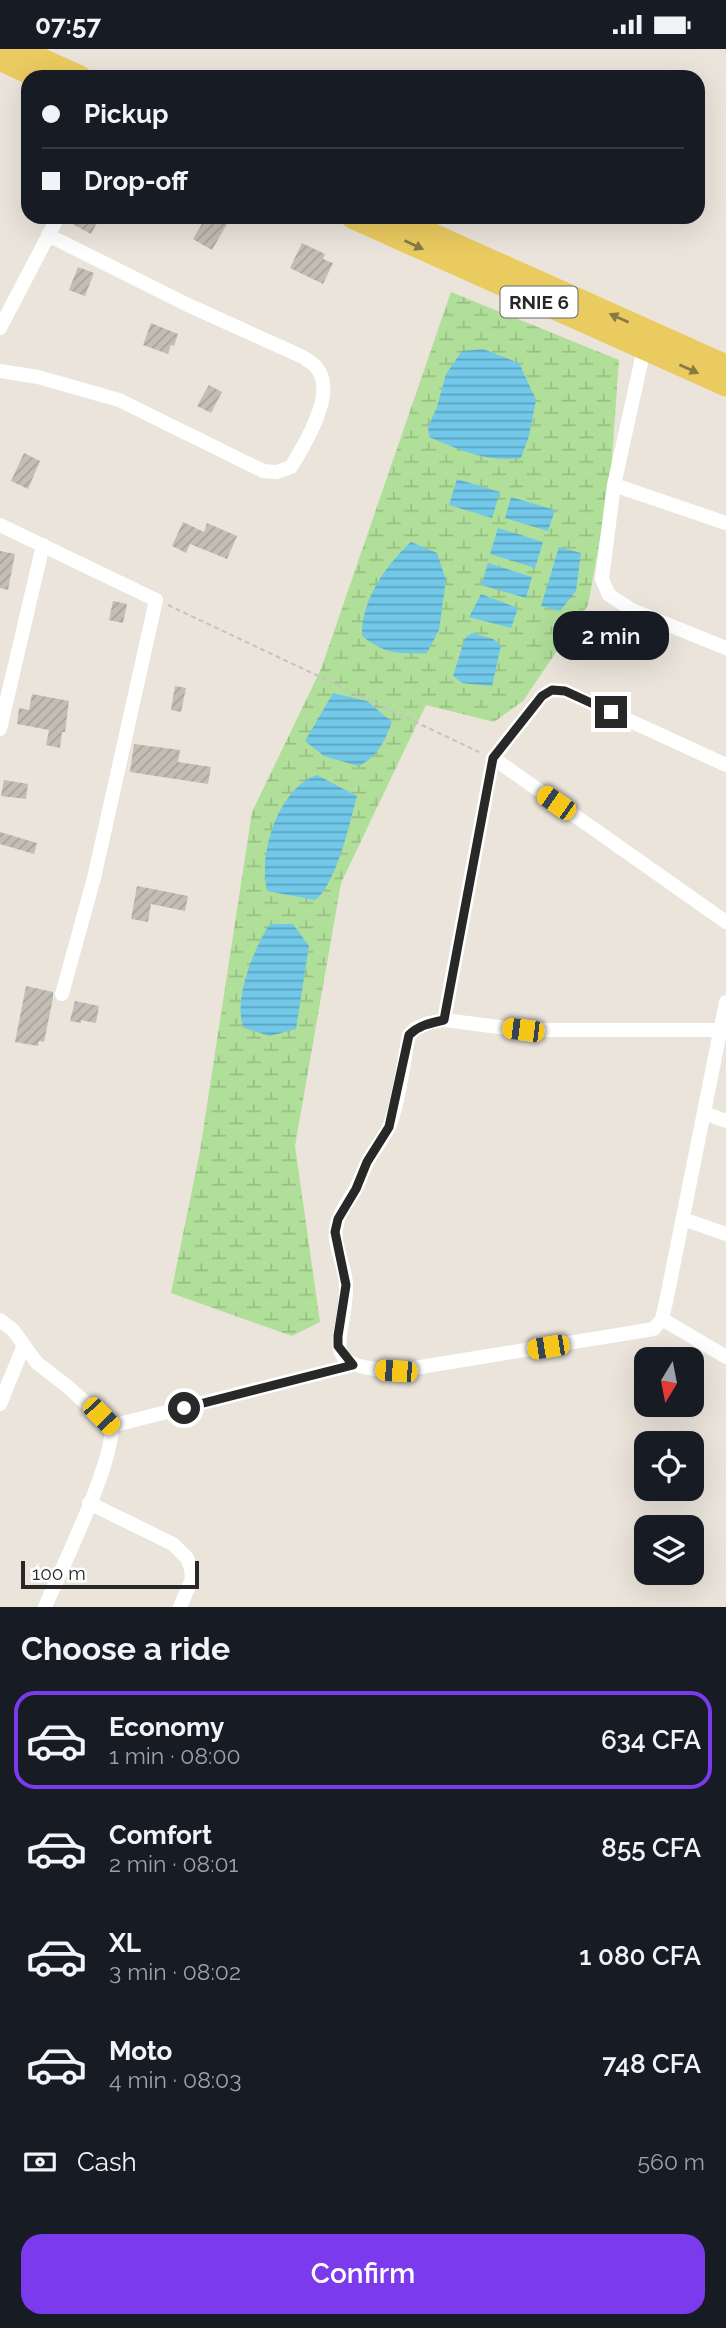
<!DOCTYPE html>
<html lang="en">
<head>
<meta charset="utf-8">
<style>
	body { margin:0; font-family:Raleway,sans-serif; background:#20242c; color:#f1f3f6; height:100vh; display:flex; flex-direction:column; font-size:26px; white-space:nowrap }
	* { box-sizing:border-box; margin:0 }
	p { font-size:23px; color:#9ea1a6 }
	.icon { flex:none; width:38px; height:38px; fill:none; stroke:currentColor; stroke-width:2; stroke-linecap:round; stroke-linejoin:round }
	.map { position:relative; height:1558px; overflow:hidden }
	.sheet { display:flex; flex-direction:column; background:#171b24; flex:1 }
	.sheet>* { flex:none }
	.hud { position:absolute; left:21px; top:21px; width:684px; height:154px; border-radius:21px; box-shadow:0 7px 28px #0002; display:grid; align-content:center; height:154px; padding:0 21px; background:#171b24 }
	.needle { width:46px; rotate:190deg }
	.buttons { position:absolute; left:634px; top:1298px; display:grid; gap:14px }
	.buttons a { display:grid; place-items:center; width:70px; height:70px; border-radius:14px; background:#171b24; box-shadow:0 7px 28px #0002; font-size:35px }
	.scale { position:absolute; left:21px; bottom:18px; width:178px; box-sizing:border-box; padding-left:7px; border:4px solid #282828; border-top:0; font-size:19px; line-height:24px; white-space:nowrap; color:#282828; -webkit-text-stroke:5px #fff; paint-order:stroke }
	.end { position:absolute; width:32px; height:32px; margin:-16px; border:9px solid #282828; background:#fff; box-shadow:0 0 0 4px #fff }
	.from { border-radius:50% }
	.bubble { position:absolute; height:49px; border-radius:21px; background:#171b24; box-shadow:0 7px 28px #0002; font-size:23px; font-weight:600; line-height:49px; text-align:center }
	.car { position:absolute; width:21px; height:42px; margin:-21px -10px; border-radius:9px; box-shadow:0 0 5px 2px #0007; background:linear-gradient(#f5c518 24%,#345 0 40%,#f5c518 0 76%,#345 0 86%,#f5c518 0) }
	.hud b { display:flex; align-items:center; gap:24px; height:66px; font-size:26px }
	.hud b+b { border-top:2px solid #363941 }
	.hud i { width:18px; height:18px; background:#f1f3f6 }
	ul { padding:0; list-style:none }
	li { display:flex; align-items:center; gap:21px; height:98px; margin:0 14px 10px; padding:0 7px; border:4px solid transparent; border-radius:21px }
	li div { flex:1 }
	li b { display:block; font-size:26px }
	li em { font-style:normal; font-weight:600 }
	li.on { border-color:#7c3aed }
	li>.icon { width:63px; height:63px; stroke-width:1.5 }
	h2 { padding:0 21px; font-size:32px; line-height:84px }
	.pay { display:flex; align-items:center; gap:18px; height:77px; padding:0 21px; font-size:26px }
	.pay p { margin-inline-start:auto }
	.action { display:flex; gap:14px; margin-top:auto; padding:14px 21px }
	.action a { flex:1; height:80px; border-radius:21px; background:#7c3aed; color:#fff; font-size:28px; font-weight:600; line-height:80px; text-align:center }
	.status { display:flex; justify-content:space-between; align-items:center; height:49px; padding:0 35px; background:#171b24; direction:ltr }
	.status svg { height:19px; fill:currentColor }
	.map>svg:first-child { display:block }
</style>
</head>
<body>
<div class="status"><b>07:57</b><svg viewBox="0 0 49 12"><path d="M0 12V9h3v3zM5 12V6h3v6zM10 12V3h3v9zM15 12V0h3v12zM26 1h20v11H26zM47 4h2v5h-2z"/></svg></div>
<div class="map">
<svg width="726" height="1558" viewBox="0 0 726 1558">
	<defs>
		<pattern id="wetland-marsh" width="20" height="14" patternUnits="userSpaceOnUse" patternTransform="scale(1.75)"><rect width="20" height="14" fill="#b0df99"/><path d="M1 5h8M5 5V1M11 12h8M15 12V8" fill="none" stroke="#97bf84"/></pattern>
		<pattern id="water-rules" width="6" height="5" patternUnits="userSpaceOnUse" patternTransform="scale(1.75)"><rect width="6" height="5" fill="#71c8e9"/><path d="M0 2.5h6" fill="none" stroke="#5da2bd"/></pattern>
		<pattern id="building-hatch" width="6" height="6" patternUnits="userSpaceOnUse" patternTransform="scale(1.75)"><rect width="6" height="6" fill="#c2beb6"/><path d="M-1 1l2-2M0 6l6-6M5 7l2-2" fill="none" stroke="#a7a39c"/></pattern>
	</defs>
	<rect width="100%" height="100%" fill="#eae4db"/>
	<path fill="url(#wetland-marsh)" d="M451 243 619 311 610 436 588 556 523 652 494 673 426 656 341 834 295 1097 320 1273 292 1287 171 1244 200 1102 252 763 321 620Z"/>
	<path fill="url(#water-rules)" d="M483 300 519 314 536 351 529 387 521 409C490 414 458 401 429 388L428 378 437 358 446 325 462 302Z
		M457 430 500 443 492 469 449 456Z
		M511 448 555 461 548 482 505 469Z
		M498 479 543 493 535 519 490 505Z
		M411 493 437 504 446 531 439 581 427 604C398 605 385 605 362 587 361 551 386 516 411 493Z
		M559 498 581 504 576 542 560 562 541 557Z
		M488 514 532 528 526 549 481 536Z
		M481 545 518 559 511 579 469 568Z
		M472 584 493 590 501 596 492 637 462 634 453 627 465 589Z
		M333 644 367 652 392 673C385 692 377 709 358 717L324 707 305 692Z
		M317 726 357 747C350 773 336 836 315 851L267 842C258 805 278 739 317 726Z
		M270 875H293L309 897 296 980 270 987 244 979C232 952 254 899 270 875Z"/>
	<path fill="url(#building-hatch)" d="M68 168H100L91 185 67 172Z
		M206 168H231L212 201 193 190Z
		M302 194 325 205 323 210 333 214 323 235 290 219Z
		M78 218 94 224 85 247 69 241Z
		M151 274 178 285 174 297 171 296 168 305 143 296Z
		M209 336 222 343 211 364 197 357Z
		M24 404 40 412 28 440 11 432Z
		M183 473 204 483 207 474 237 487 227 510 190 495 186 504 172 497Z
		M0 502 15 505 8 541 0 539Z
		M113 552 127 555 123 574 109 571Z
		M175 637 186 639 181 663 171 661Z
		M32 645 69 652 65 683H62L60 699 46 696 49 681 17 675 19 659 29 661Z
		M134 695 180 701 178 713 211 718 208 735 130 723Z
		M4 731 28 735 26 750 1 747Z
		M0 783 37 794 34 805 0 795Z
		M137 837 188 847 185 862 151 855 148 873 131 870Z
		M26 937 53 943V949L44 993 39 992 38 997 15 993Z
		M75 952 99 957 96 974 81 971V974L70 972Z"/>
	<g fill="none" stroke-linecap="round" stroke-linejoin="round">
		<path stroke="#c3c3c3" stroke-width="2" stroke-dasharray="5 3.5" stroke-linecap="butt" d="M168 556 479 703"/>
		<path stroke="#fff" stroke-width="14" d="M0 279 58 168
			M644 300 614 436 602 530 609 546 632 561 726 599
			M0 322 38 328 119 351 263 422 277 423 291 418C305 395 338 342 316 318 313 314 307 311 303 308L188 256 48 186
			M614 436 726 474
			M0 476 156 551 94 829 62 945
			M0 680 43 496
			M493 709 726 873
			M444 971 493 709 542 647 552 641 565 642 726 716
			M720 981H523L444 971 429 974 415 980 409 986C404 1010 398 1060 388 1080 382 1091 374 1101 368 1112 363 1121 360 1132 355 1141 349 1152 340 1162 337 1174 331 1195 346 1215 346 1237 347 1292 311 1317 396 1322L654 1280 662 1270 666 1253 726 953
			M704 1064 726 1072
			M683 1170 726 1185
			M662 1270 726 1308
			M0 1271 13 1281 37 1314 67 1337 111 1377C116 1409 60 1523 45 1558
			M0 1355 24 1296
			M111 1377 353 1316
			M89 1454 173 1495 187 1509 191 1519 192 1530 180 1558"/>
		<path stroke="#eacb60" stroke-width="23" d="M18 0 80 28
			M0 10 38 28
			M352 168 726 336
			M393 168 726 317"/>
	</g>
	<defs><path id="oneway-solid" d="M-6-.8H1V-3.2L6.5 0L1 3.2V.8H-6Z" transform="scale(1.75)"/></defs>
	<g fill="#897a44">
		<use href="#oneway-solid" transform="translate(414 196) rotate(25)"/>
		<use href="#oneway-solid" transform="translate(619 269) rotate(-156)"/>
		<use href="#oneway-solid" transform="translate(689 320) rotate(24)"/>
	</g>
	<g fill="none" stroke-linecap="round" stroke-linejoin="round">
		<path stroke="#282828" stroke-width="9" d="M184 1359 353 1316 338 1297V1287L346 1236 335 1183 338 1170 356 1140 367 1113 389 1078 409 986C419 976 431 974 444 971L493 709 542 647 552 641 565 642 611 663"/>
	</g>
	<g text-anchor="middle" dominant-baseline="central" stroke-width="5" stroke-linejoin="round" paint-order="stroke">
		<rect fill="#fff" stroke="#686868" stroke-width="2" x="500.5" y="237.5" width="77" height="31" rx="5"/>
		<g font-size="19" font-weight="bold" fill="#282828">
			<text x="539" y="253">RNIE 6</text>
		</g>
	</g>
</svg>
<div class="buttons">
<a><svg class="needle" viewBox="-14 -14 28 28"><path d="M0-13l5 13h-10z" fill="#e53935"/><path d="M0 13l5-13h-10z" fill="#9ea1a6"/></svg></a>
<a><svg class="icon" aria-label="locate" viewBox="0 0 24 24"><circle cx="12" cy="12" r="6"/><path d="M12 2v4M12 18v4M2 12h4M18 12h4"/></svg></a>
<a><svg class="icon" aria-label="layers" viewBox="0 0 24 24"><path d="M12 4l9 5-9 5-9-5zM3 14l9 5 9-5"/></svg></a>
</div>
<div class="scale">100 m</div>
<i class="end from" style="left:184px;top:1359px"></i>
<i class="end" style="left:611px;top:663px"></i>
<div class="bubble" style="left:553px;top:562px;width:116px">2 min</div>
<i class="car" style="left:556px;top:754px;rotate:305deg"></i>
<i class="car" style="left:523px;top:981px;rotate:277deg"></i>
<i class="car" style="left:548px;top:1298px;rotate:261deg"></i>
<i class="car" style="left:396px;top:1322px;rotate:274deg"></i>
<i class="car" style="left:101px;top:1367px;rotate:136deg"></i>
<div class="hud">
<b><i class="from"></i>Pickup</b>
<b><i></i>Drop-off</b>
</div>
</div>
<section class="sheet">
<h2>Choose a ride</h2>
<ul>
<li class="on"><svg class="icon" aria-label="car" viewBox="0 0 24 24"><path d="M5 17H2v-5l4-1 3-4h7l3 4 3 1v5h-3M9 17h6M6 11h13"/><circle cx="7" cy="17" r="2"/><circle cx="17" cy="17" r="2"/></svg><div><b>Economy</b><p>1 min · 08:00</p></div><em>634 CFA</em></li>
<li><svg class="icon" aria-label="car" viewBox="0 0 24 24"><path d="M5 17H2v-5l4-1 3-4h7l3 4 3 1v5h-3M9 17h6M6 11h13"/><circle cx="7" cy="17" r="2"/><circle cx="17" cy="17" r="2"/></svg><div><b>Comfort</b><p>2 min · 08:01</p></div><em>855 CFA</em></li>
<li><svg class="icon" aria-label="car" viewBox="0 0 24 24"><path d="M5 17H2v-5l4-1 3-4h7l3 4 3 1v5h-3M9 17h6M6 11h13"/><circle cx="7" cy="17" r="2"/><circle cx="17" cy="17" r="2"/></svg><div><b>XL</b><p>3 min · 08:02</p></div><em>1 080 CFA</em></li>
<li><svg class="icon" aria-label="car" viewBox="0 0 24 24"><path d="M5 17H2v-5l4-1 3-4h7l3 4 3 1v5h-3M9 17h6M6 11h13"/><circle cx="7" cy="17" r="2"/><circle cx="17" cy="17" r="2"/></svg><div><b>Moto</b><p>4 min · 08:03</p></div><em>748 CFA</em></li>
</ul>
<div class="pay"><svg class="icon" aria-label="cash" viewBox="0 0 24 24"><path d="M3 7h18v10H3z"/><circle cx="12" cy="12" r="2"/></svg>Cash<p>560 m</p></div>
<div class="action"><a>Confirm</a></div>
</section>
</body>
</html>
